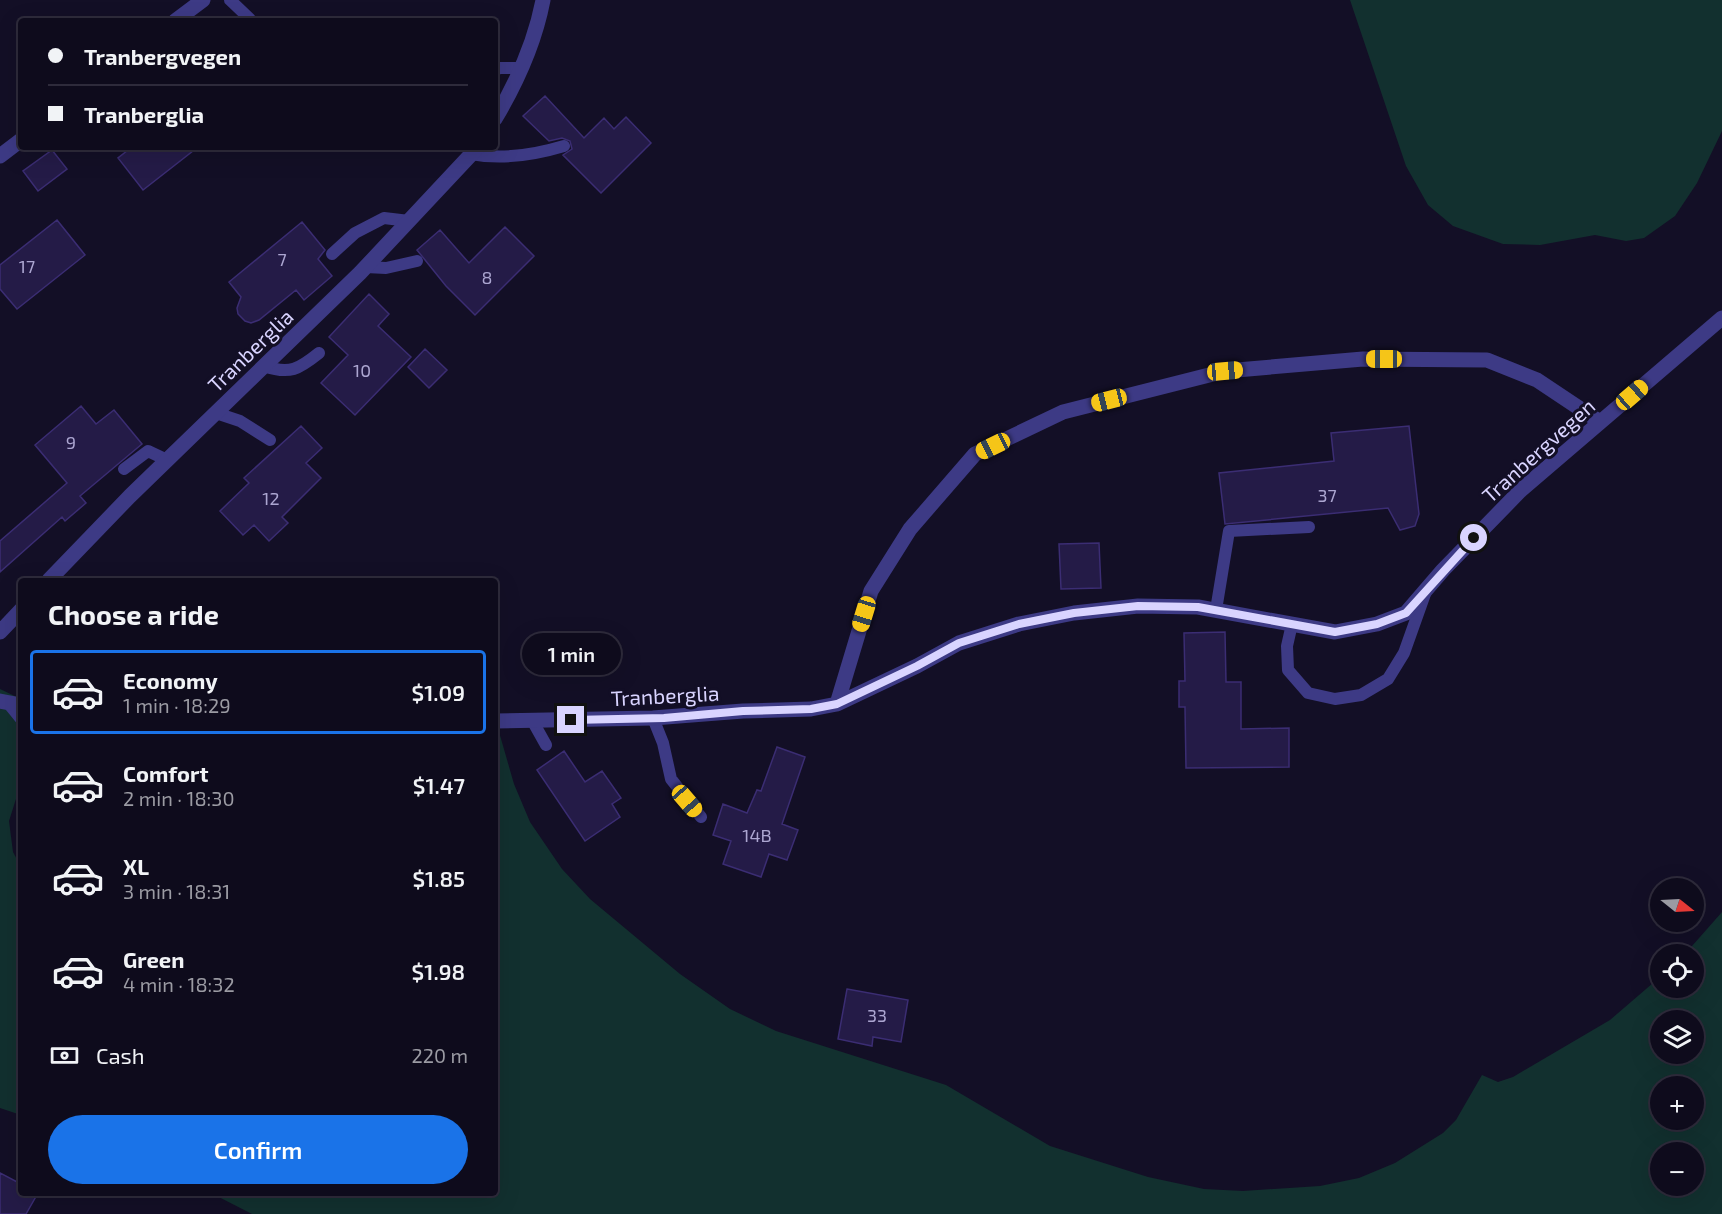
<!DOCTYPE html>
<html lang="en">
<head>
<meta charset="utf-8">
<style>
	body { margin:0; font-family:"Exo 2",sans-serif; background:#1c1929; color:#f1f3f6; height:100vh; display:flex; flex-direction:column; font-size:22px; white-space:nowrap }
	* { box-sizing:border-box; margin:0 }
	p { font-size:20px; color:#9b9ba3 }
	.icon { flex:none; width:33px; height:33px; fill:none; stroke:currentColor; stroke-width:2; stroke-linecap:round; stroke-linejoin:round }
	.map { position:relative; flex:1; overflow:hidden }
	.details { position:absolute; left:18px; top:578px; width:480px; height:618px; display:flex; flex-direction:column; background:#0e0b1c; border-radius:6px; box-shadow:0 6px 24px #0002,0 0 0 2px #2e2b3b }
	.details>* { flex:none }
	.banner { position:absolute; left:18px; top:18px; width:480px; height:132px; border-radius:6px; box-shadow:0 6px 24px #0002,0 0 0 2px #2e2b3b; display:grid; align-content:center; height:132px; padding:0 30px; background:#0e0b1c }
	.needle { width:39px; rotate:108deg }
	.controls { position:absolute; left:1650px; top:878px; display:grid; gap:12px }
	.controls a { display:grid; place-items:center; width:54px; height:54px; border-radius:50%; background:#0e0b1c; box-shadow:0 6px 24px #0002,0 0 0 2px #2e2b3b; font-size:30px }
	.end { position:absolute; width:27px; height:27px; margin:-14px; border:8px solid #d9d4ff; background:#111; box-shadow:0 0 0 3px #111 }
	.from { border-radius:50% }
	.bubble { position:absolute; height:42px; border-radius:21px; background:#0e0b1c; box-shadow:0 6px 24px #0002,0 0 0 2px #2e2b3b; font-size:20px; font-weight:600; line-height:42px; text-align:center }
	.car { position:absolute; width:18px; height:36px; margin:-18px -9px; border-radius:8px; box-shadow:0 0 4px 2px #0007; background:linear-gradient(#f5c518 24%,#345 0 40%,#f5c518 0 76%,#345 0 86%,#f5c518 0) }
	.banner b { display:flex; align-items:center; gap:21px; height:57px; font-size:22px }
	.banner b+b { border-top:2px solid #2e2b3b }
	.banner i { width:15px; height:15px; background:#f1f3f6 }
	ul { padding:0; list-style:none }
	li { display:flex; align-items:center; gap:18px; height:84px; margin:0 12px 9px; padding:0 18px; border:3px solid transparent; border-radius:6px }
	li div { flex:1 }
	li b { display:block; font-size:22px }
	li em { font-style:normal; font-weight:600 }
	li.active { border-color:#1a73e8 }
	li>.icon { width:54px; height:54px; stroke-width:1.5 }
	h2 { padding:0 30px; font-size:27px; line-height:72px }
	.pay { display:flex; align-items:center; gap:15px; height:66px; padding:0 30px; font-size:22px }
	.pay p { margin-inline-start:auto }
	.button { display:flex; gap:12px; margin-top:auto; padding:12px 30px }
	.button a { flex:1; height:69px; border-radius:36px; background:#1a73e8; color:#fff; font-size:24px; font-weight:600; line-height:69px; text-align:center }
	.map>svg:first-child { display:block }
</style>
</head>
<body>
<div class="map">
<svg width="1722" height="1214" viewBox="0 0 1722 1214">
	<rect width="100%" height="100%" fill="#130f26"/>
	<path fill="#12302f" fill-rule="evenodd" d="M1350 0H1722V131L1697 183 1675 216 1644 238 1626 241 1595 235 1540 245 1503 244 1453 226 1428 205 1406 166Z
		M0 689 21 699V783L9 821 13 852 21 867V1115L0 1108Z
		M495 718 514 784 530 822 562 869 590 899 680 974 730 1009 776 1031 946 1085 1050 1146 1148 1177 1204 1189 1243 1191 1320 1186 1359 1178 1395 1163 1443 1133 1456 1120 1482 1075 1498 1082 1513 1077 1610 1020 1660 977V987H1694V954H1685L1722 912V1214H252L211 1193 495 1192ZM1660 1020H1694V1053H1660ZM1660 1086H1694V1119H1660ZM1660 1152H1694V1185H1660Z"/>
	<path fill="#241b47" stroke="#3b2d73" stroke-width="1.5" d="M545 96 584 138 604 118 614 129 626 117 651 143 601 193 563 155 572 149 570 141 562 138 549 141 523 116Z
		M132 147H198L143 190 118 158Z
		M52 150 67 169 38 191 23 171Z
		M57 220 85 255 17 309 0 289V265Z
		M302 222 325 250 318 259 332 276 304 300 296 290 259 320 251 323 245 321 238 314 237 308 241 297 229 282Z
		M505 227 534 256 475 315 446 286 417 250 440 230 469 263Z
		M369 294 389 314 378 326 411 357 355 415 321 383 348 355 329 337Z
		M425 349 447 370 429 388 408 367Z
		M81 406 96 424 114 410 142 444 80 496 86 503 65 521 62 517 0 572V541L67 483 35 445Z
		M301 426 322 448 306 463 321 478 282 517 288 523 269 541 254 525 243 535 220 511 249 483 244 478Z
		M1409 426 1419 514 1415 526 1400 530 1388 508 1225 524 1219 473 1334 461 1331 433Z
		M1099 543 1101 588 1061 589 1059 544Z
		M1225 632 1226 682H1241V729L1289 728V767L1186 768 1185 707H1179V681H1185L1184 633Z
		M777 747 805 757 782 824 798 830 787 860 769 854 761 877 723 864 731 841 713 835 723 804 747 813 757 790 761 791Z
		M564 751 585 782 602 771 621 798 612 804 620 817 585 841 537 770Z
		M847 989 908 1000 901 1042 873 1037 872 1046 838 1039Z
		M0 1173 21 1184V1192L38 1193 26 1214H0Z"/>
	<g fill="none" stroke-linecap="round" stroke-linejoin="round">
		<path stroke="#3d3a85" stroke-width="12" d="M230 0 250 19
			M495 70 500 68H522
			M471 154C502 160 534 155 564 146
			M332 254 355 233 384 218 409 221
			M366 267 386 268 417 261
			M264 366C290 375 299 369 319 353
			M216 413 240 421 270 440
			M124 469 148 451 167 460
			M1216 610 1229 531 1309 527
			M1292 624 1287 646 1288 670 1308 693 1335 699 1361 695 1388 679 1404 653 1425 594
			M8 703 21 719
			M653 718 663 743 671 779 701 817
			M532 720 546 745"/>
		<path stroke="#3d3a85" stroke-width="15" d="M175 21 203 0
			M495 119C517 82 535 42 543 0
			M0 156 21 140
			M49 580 130 496 360 273 478 147
			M0 632 21 610
			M0 701 21 705
			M837 704 871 591 910 529 975 454 1063 412 1225 371 1363 359 1487 360 1537 380 1600 422
			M495 721 653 718 743 711 811 709 837 704 917 666 959 643 1019 624 1074 613 1138 606 1198 607 1335 632 1377 624 1406 613 1443 570 1521 490 1722 318"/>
	</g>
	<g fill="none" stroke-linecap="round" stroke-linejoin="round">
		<path stroke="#d9d4ff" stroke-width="8" d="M571 720 664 718 743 711 811 709 837 704 917 666 959 643 1019 624 1074 613 1138 606 1198 607 1335 632 1377 624 1406 613 1474 538"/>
	</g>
	<g text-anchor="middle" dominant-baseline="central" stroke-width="6" stroke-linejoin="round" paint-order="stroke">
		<g font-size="18" fill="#aca6d1">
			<text x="282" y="259">7</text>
			<text x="27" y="266">17</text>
			<text x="487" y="277">8</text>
			<text x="362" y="370">10</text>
			<text x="71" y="442">9</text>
			<text x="1327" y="495">37</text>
			<text x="271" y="498">12</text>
			<text x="757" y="835">14B</text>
			<text x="877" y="1015">33</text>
		</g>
		<g font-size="21" fill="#d9d4ff" stroke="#130f26">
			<text transform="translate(250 350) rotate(-44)">Tranberglia</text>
			<text transform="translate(1538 450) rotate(-42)">Tranbergvegen</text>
			<text transform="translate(665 695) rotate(-3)">Tranberglia</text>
		</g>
	</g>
</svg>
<div class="controls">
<a><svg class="needle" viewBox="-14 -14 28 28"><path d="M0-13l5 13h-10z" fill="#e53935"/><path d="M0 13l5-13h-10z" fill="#9b9ba3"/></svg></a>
<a><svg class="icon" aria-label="locate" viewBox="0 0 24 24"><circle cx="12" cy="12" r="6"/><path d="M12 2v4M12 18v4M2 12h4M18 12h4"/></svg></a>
<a><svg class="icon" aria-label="layers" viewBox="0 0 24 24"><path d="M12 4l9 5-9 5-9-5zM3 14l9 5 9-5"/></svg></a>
<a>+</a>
<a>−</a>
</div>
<i class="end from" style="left:1474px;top:538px"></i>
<i class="end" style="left:571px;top:720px"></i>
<div class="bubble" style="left:522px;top:633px;width:99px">1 min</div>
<i class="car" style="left:1384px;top:359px;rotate:270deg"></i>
<i class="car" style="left:1225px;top:371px;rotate:85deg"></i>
<i class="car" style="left:1632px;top:395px;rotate:49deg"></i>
<i class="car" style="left:1109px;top:400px;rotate:256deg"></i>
<i class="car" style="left:993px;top:446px;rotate:244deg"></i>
<i class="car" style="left:864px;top:614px;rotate:197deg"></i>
<i class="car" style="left:687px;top:801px;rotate:139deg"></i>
<div class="banner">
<b><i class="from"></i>Tranbergvegen</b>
<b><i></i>Tranberglia</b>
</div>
<section class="details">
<h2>Choose a ride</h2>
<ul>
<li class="active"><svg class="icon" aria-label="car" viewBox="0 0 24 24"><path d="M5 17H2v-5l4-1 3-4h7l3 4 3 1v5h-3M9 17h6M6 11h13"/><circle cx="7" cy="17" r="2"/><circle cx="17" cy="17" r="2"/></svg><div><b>Economy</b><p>1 min · 18:29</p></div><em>$1.09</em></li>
<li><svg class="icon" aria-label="car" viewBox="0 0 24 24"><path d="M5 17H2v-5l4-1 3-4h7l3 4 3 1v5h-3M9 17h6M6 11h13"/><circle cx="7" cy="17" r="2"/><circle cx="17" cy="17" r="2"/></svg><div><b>Comfort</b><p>2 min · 18:30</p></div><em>$1.47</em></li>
<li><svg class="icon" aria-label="car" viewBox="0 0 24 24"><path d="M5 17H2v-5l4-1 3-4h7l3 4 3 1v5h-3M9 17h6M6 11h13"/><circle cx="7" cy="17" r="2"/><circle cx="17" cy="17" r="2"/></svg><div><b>XL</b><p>3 min · 18:31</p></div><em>$1.85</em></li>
<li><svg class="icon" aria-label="car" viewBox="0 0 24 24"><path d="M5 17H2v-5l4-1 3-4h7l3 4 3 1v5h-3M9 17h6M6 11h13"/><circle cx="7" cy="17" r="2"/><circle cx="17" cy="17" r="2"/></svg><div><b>Green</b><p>4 min · 18:32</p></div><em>$1.98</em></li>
</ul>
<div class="pay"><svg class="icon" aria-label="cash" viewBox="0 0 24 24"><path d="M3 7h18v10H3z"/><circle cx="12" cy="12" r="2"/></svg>Cash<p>220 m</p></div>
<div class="button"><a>Confirm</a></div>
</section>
</div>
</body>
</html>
